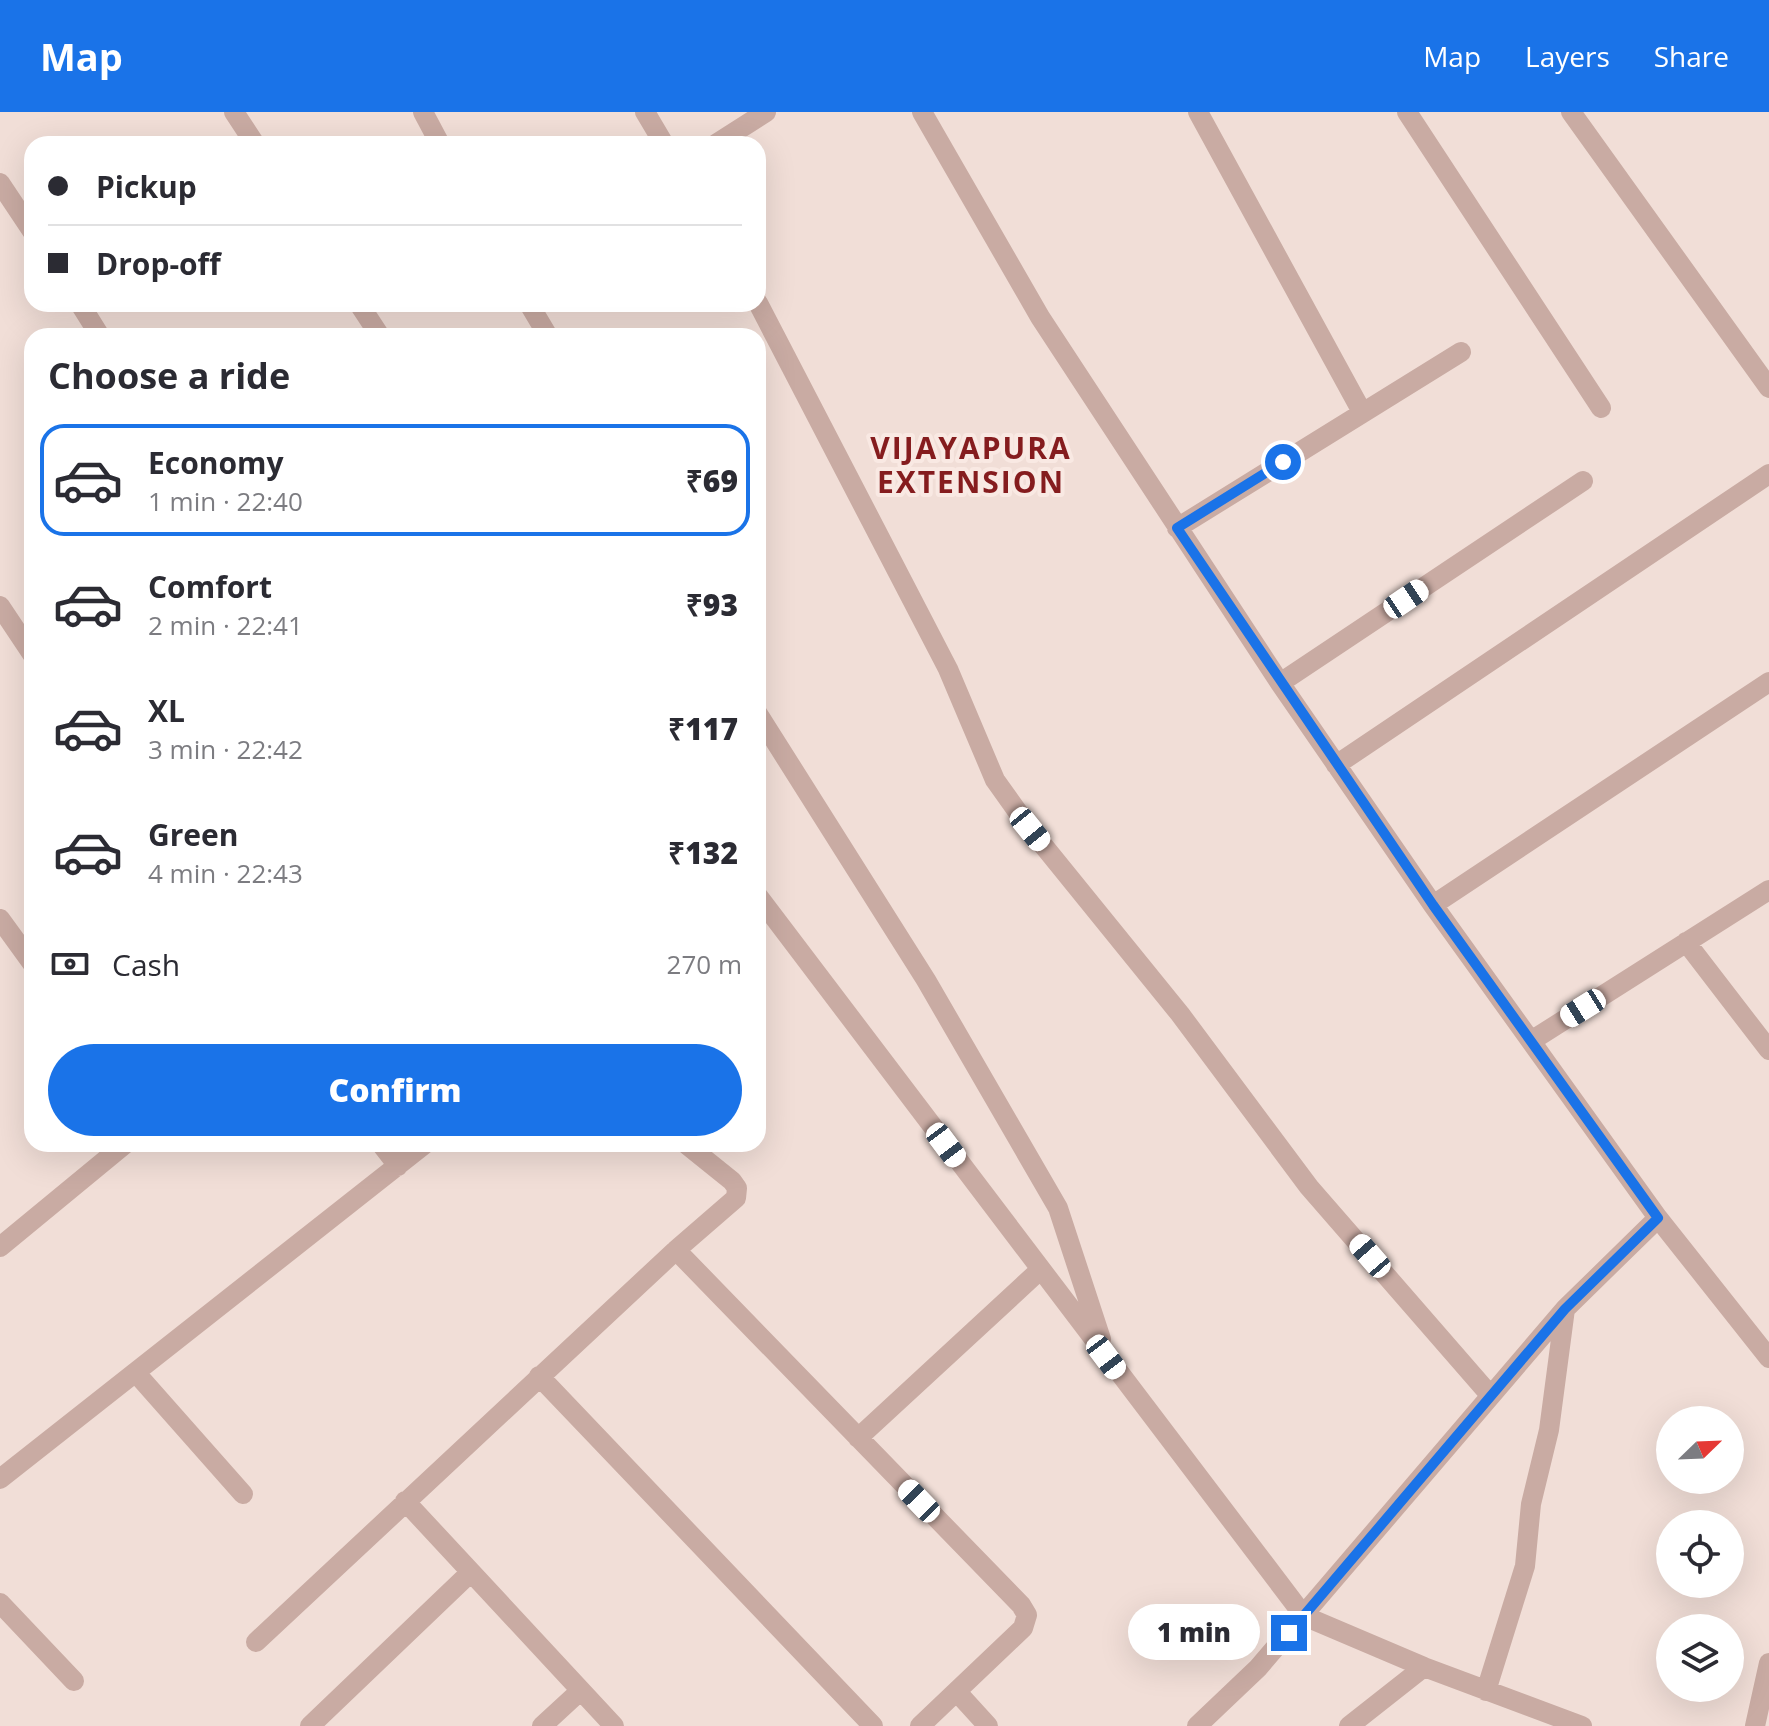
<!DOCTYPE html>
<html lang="en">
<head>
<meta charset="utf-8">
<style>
	body { margin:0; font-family:"Open Sans",sans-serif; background:#f2f2f3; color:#2b2b33; height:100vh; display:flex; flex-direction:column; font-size:30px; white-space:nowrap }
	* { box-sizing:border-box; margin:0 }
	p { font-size:26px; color:#7c7c81 }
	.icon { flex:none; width:44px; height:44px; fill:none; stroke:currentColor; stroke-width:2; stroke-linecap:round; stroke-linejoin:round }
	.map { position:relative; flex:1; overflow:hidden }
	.drawer { position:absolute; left:24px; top:216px; width:742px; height:824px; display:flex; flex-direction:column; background:#fff; border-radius:24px; box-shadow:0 8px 32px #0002 }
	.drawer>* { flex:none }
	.hud { position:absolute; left:24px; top:24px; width:742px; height:176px; border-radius:24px; box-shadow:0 8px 32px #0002; display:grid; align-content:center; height:176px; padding:0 24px; background:#fff }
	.needle { width:52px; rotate:67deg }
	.tools { position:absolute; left:1656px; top:1294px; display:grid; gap:16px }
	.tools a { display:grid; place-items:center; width:88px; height:88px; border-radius:50%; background:#fff; box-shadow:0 8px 32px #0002; font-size:40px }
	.end { position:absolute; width:36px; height:36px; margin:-18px; border:10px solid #1a73e8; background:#fff; box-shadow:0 0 0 4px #fff }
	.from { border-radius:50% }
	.bubble { position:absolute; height:56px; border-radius:28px; background:#fff; box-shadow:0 8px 32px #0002; font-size:26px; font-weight:800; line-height:56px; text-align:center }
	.car { position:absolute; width:24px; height:48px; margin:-24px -12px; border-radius:10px; box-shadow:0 0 6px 2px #0007; background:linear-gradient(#fff 24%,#345 0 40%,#fff 0 76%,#345 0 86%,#fff 0) }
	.hud b { display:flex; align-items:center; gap:28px; height:76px; font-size:30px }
	.hud b+b { border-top:2px solid #e1e1e2 }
	.hud i { width:20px; height:20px; background:#2b2b33 }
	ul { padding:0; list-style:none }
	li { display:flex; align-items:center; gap:24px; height:112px; margin:0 16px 12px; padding:0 8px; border:4px solid transparent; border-radius:24px }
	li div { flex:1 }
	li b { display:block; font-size:30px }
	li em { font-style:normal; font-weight:800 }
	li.current { border-color:#1a73e8 }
	li>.icon { width:72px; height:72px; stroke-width:1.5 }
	h2 { padding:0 24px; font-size:36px; line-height:96px }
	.pay { display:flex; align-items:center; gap:20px; height:88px; padding:0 24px; font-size:30px }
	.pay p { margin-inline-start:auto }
	.cta { display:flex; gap:16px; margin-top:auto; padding:16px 24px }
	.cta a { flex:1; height:92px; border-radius:48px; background:#1a73e8; color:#fff; font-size:32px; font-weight:800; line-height:92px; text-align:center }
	header { display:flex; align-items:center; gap:48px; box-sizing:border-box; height:112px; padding:0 40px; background:#1a73e8; color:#fff }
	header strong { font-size:38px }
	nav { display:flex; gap:44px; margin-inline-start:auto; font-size:28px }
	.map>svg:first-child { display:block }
</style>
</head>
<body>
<header>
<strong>Map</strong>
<nav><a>Map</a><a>Layers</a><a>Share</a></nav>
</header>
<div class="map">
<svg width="1769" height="1614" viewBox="0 0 1769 1614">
	<rect width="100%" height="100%" fill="#f1ded7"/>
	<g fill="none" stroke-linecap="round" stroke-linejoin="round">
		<path stroke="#c9aba3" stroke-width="20" d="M234 0 255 32
			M423 0 440 32
			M645 0 664 32
			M922 0 1040 205 1280 571 1433 793 1658 1106 1769 1246
			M1198 0 1362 300
			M1407 0 1601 296
			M1571 0 1769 276
			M716 32 766 0
			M0 71 32 119
			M758 191 948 557 995 668 1030 717 1180 902 1309 1075 1490 1283
			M80 192 100 224
			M359 192 380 224
			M529 192 548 224
			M1177 416 1461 240
			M0 494 32 542
			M1280 571 1583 369
			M758 602 926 868 1058 1096 1101 1227
			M1336 653 1769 362
			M758 784 1304 1504 1424 1555 1582 1614
			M1433 793 1769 570
			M0 807 32 851
			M1686 830 1769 938
			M1531 929 1769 778
			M381 1032 398 1054
			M0 1135 125 1032
			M676 1138 1021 1493 1027 1503 1023 1516 920 1614
			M136 1261 243 1382
			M539 1264 873 1614
			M858 1326 1040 1158
			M0 1367 425 1032
			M405 1389 614 1614
			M0 1491 74 1569
			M256 1530 676 1138 736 1086 737 1076 732 1069 686 1032
			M1486 1579 1525 1454 1531 1392 1549 1318 1565 1197
			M957 1580 988 1614
			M310 1614 471 1460
			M542 1614 579 1580
			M1197 1614 1258 1556 1565 1197 1658 1106
			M1349 1614 1424 1555"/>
		<path stroke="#c9aba3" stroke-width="20" d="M1755 1614 1769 1551"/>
	</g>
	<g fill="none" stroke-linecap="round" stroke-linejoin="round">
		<path stroke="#1a73e8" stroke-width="10" d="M1283 350 1177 416 1433 793 1658 1106 1565 1197 1289 1521"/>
	</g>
	<g text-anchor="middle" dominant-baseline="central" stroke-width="8" stroke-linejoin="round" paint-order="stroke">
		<g font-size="30" font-weight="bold" letter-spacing="2" fill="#851c1e" stroke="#f9e9e3">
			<text x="971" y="335">VIJAYAPURA<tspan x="971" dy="34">EXTENSION</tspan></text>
		</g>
	</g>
</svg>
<div class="tools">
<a><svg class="needle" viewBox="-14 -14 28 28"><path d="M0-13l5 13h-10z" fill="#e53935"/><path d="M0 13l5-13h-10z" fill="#7c7c81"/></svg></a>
<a><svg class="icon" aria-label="locate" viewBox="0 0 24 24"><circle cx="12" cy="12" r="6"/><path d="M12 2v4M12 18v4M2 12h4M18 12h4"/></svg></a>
<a><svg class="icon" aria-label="layers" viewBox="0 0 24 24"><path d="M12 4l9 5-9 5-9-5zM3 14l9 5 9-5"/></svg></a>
</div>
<i class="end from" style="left:1283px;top:350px"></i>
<i class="end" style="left:1289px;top:1521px"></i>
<div class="bubble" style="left:1128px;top:1492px;width:132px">1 min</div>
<i class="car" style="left:1406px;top:487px;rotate:56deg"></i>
<i class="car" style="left:1030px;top:717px;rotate:141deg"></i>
<i class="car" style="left:1583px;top:896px;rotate:238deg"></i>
<i class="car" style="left:946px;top:1033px;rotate:143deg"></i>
<i class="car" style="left:1370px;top:1144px;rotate:319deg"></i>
<i class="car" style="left:1106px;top:1245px;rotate:143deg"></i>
<i class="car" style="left:919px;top:1389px;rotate:316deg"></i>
<div class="hud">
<b><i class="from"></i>Pickup</b>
<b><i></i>Drop-off</b>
</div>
<section class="drawer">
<h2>Choose a ride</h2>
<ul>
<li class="current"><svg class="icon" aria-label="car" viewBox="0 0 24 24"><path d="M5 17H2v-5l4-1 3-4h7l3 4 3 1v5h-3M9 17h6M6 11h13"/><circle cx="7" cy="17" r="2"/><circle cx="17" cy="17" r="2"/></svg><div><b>Economy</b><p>1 min · 22:40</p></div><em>₹69</em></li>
<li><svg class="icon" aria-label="car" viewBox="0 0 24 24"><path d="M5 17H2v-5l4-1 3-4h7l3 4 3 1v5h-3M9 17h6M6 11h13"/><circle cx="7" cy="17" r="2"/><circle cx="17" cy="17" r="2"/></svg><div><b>Comfort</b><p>2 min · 22:41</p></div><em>₹93</em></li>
<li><svg class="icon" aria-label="car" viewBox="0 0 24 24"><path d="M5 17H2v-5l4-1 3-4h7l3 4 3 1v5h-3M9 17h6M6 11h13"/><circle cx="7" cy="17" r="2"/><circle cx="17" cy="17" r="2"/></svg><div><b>XL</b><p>3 min · 22:42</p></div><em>₹117</em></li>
<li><svg class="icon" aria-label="car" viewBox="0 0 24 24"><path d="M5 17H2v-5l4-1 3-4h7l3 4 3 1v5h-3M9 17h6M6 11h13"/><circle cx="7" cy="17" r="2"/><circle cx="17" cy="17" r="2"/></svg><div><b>Green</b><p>4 min · 22:43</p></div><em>₹132</em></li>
</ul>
<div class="pay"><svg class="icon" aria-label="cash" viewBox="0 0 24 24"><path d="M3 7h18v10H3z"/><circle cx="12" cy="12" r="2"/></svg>Cash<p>270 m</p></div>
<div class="cta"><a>Confirm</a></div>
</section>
</div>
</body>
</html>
